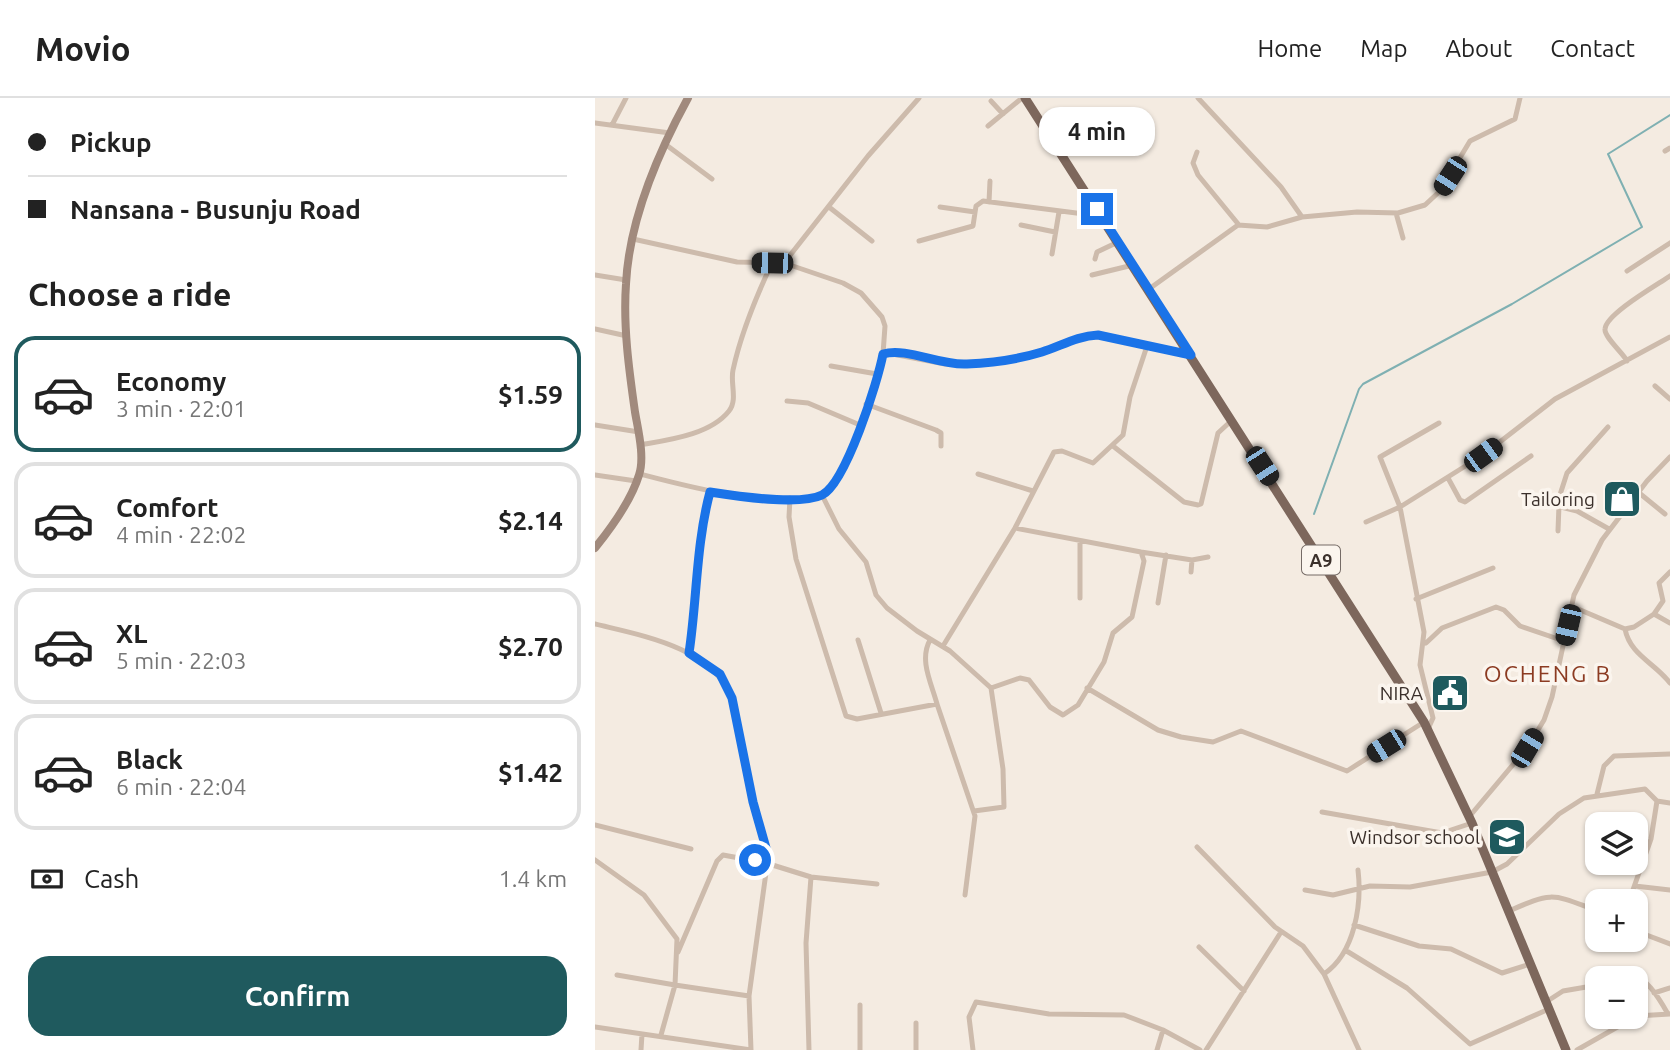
<!DOCTYPE html>
<html lang="en">
<head>
<meta charset="utf-8">
<style>
	body { margin:0; font-family:Ubuntu,sans-serif; background:#f2f2f2; color:#222; height:100vh; display:flex; flex-direction:column; font-size:26px; white-space:nowrap }
	* { box-sizing:border-box; margin:0 }
	p { font-size:23px; color:#767676 }
	.icon { flex:none; width:38px; height:38px; fill:none; stroke:currentColor; stroke-width:2; stroke-linecap:round; stroke-linejoin:round }
	.map { position:relative; flex:1; overflow:hidden }
	.side { display:flex; flex-direction:column; background:#fff; width:595px }
	.side>* { flex:none }
	.guide { display:grid; align-content:center; height:154px; padding:0 28px; background:#fff }
	.fabs { position:absolute; left:990px; top:714px; display:grid; gap:14px }
	.fabs a { display:grid; place-items:center; width:63px; height:63px; border-radius:14px; background:#fff; box-shadow:0 2px 5px #0004; font-size:35px }
	.end { position:absolute; width:32px; height:32px; margin:-16px; border:9px solid #1a73e8; background:#fff; box-shadow:0 0 0 4px #fff }
	.from { border-radius:50% }
	.bubble { position:absolute; height:49px; border-radius:21px; background:#fff; box-shadow:0 2px 5px #0004; font-size:23px; font-weight:700; line-height:49px; text-align:center }
	.car { position:absolute; width:21px; height:42px; margin:-21px -10px; border-radius:9px; box-shadow:0 0 5px 2px #0007; background:linear-gradient(#222 24%,#8ab4d8 0 40%,#222 0 76%,#8ab4d8 0 86%,#222 0) }
	.guide b { display:flex; align-items:center; gap:24px; height:66px; font-size:26px }
	.guide b+b { border-top:2px solid #e0e0e0 }
	.guide i { width:18px; height:18px; background:#222 }
	ul { padding:0; list-style:none }
	li { display:flex; align-items:center; gap:21px; height:116px; margin:0 14px 10px; padding:0 14px; border:4px solid #e0e0e0; border-radius:21px }
	li div { flex:1 }
	li b { display:block; font-size:26px }
	li em { font-style:normal; font-weight:700 }
	li.active { border-color:#1f5a5e }
	li>.icon { width:63px; height:63px; stroke-width:1.5 }
	h2 { padding:0 28px; font-size:32px; line-height:84px }
	.pay { display:flex; align-items:center; gap:18px; height:77px; padding:0 28px; font-size:26px }
	.pay p { margin-inline-start:auto }
	.button { display:flex; gap:14px; margin-top:auto; padding:14px 28px }
	.button a { flex:1; height:80px; border-radius:21px; background:#1f5a5e; color:#fff; font-size:28px; font-weight:700; line-height:80px; text-align:center }
	header { display:flex; align-items:center; gap:42px; box-sizing:border-box; height:98px; padding:0 35px; background:#fff; border-bottom:2px solid #e0e0e0 }
	header strong { font-size:33px }
	nav { display:flex; gap:38px; margin-inline-start:auto; font-size:24px }
	main { display:flex; flex:1; min-height:0 }
	.map>svg:first-child { display:block }
</style>
</head>
<body>
<header>
<strong>Movio</strong>
<nav><a>Home</a><a>Map</a><a>About</a><a>Contact</a></nav>
</header>
<main>
<section class="side">
<div class="guide">
<b><i class="from"></i>Pickup</b>
<b><i></i>Nansana - Busunju Road</b>
</div>
<h2>Choose a ride</h2>
<ul>
<li class="active"><svg class="icon" aria-label="car" viewBox="0 0 24 24"><path d="M5 17H2v-5l4-1 3-4h7l3 4 3 1v5h-3M9 17h6M6 11h13"/><circle cx="7" cy="17" r="2"/><circle cx="17" cy="17" r="2"/></svg><div><b>Economy</b><p>3 min · 22:01</p></div><em>$1.59</em></li>
<li><svg class="icon" aria-label="car" viewBox="0 0 24 24"><path d="M5 17H2v-5l4-1 3-4h7l3 4 3 1v5h-3M9 17h6M6 11h13"/><circle cx="7" cy="17" r="2"/><circle cx="17" cy="17" r="2"/></svg><div><b>Comfort</b><p>4 min · 22:02</p></div><em>$2.14</em></li>
<li><svg class="icon" aria-label="car" viewBox="0 0 24 24"><path d="M5 17H2v-5l4-1 3-4h7l3 4 3 1v5h-3M9 17h6M6 11h13"/><circle cx="7" cy="17" r="2"/><circle cx="17" cy="17" r="2"/></svg><div><b>XL</b><p>5 min · 22:03</p></div><em>$2.70</em></li>
<li><svg class="icon" aria-label="car" viewBox="0 0 24 24"><path d="M5 17H2v-5l4-1 3-4h7l3 4 3 1v5h-3M9 17h6M6 11h13"/><circle cx="7" cy="17" r="2"/><circle cx="17" cy="17" r="2"/></svg><div><b>Black</b><p>6 min · 22:04</p></div><em>$1.42</em></li>
</ul>
<div class="pay"><svg class="icon" aria-label="cash" viewBox="0 0 24 24"><path d="M3 7h18v10H3z"/><circle cx="12" cy="12" r="2"/></svg>Cash<p>1.4 km</p></div>
<div class="button"><a>Confirm</a></div>
</section>
<div class="map">
<svg width="1075" height="952" viewBox="0 0 1075 952">
	<rect width="100%" height="100%" fill="#f4ebe1"/>
	<g fill="none" stroke-linecap="round" stroke-linejoin="round">
		<path stroke="#7fb0b2" stroke-width="2" d="M719 416 764 291 768 286 917 206 1047 129 1013 56 1075 17"/>
		<path stroke="#cdbbac" stroke-width="5" d="M603 0 686 89 707 119
			M396 3 408 16
			M0 25 75 35
			M17 27 31 0
			M393 28 427 0
			M457 41 499 15
			M70 46 117 81
			M1070 53 1075 50
			M602 54 598 65 603 77 644 127
			M394 104 395 83
			M234 109 277 143
			M345 109 380 114
			M801 115 808 140
			M426 127 460 134
			M38 141 142 164 189 165 248 185 266 195 287 219 290 228 288 256
			M324 143 378 128 381 108 388 103 489 116 502 111
			M457 156 464 114
			M500 161 502 154 523 144
			M189 165 273 58 324 0
			M1032 173 1075 145
			M0 177 31 182
			M497 177 538 167
			M554 191 643 127 672 129 707 119 762 114 803 115 830 107 845 93 875 43 920 21 925 0
			M0 231 32 238
			M1032 263C1028 255 1009 239 1010 231 1011 216 1062 187 1075 178
			M236 268 282 276
			M1060 288 1075 301
			M192 303 213 305 265 327
			M271 306 341 332 346 335V348
			M0 327 44 334
			M1013 329 972 375 963 403 966 409 982 413 1014 431
			M45 347C73 342 115 337 134 313 143 302 135 285 138 272 146 235 161 199 177 165
			M518 348 589 404 603 407 606 406 623 335 636 323
			M45 376C83 386 197 417 230 394 253 379 283 284 288 256L292 255 350 266H376L432 258 491 238 503 237 593 256
			M383 376 438 393
			M0 377 41 383
			M853 380 865 402 870 404 936 358
			M1043 394 1070 416
			M227 397 244 431 271 464 281 497 292 510 322 533 355 553 396 590 425 580 434 582 455 609 468 617 483 607 509 564 518 535 537 519 549 463 546 454
			M195 400 194 419 201 461 251 618 262 621 342 606 380 718 370 797
			M771 424 805 409 785 359 844 325
			M420 430 546 454 597 462 613 459
			M963 433 964 407
			M596 474 597 462
			M485 500V443
			M821 501 898 470
			M563 505 571 457
			M976 508 1030 531 1039 529 1059 516 1075 525
			M1059 516 1068 503 1064 485 1075 474
			M0 526C49 538 116 549 137 600L158 704 173 760 154 898 156 952 0 929
			M1030 531C1035 557 1060 565 1075 585
			M263 542 286 615
			M335 542C324 562 336 584 342 606
			M831 545 847 530 901 509 909 512 925 528 969 543
			M348 548 420 430 459 354 467 353 498 365 528 337 535 299 552 248
			M94 555C102 502 101 446 115 394
			M492 590 563 632 586 639 618 644 646 633 752 673 829 624
			M833 631 838 620 825 567 829 534 805 409 888 357 960 301 1075 239
			M1002 696 1009 668 1019 658 1075 656
			M379 713 409 709 408 671 396 590
			M727 714 847 735 877 725
			M874 719 932 650 949 622 957 599 979 497 1007 442 1052 383 1075 359
			M0 727 96 751
			M602 749 680 829 708 848 729 876C760 855 767 806 763 772
			M0 762 49 797 82 841 80 887 154 898
			M1040 788 1075 792
			M710 792 738 797 775 788 815 789 897 774 912 766 964 716 989 700 1050 691 1062 703 1075 705
			M1034 803 1056 741 1062 703
			M914 813C959 793 957 796 1003 813
			M759 827 824 848 856 851 907 875 935 866
			M1041 833 1075 846
			M604 849 649 893
			M750 852 812 890 875 946 954 911
			M83 854 122 763 128 757 171 765 216 779 282 786
			M729 876 764 952
			M22 877 80 887 66 937
			M1023 880 1031 875C1050 876 1064 900 1073 916
			M1059 895 1075 890
			M951 904 968 893 1003 887
			M1041 918 1075 916
			M46 952 47 936
			M214 952 211 845 216 779
			M265 952V907
			M321 952V925
			M378 952 374 919 381 904 454 916 529 917 568 932 605 952
			M562 952 568 932
			M611 952 686 834
			M982 952 1040 919"/>
		<path stroke="#a18a7d" stroke-width="8" d="M0 450C17 429 36 403 44 377 50 359 43 332 40 314 34 272 28 228 31 186 34 123 63 55 93 0"/>
		<path stroke="#7d675c" stroke-width="9" d="M430 0 829 624 877 725 971 952"/>
	</g>
	<g fill="none" stroke-linecap="round" stroke-linejoin="round">
		<path stroke="#1a73e8" stroke-width="9" d="M160 762 171 765V750L158 704 137 600 125 576 94 555C102 502 101 446 115 394 141 398 204 408 227 397 251 385 283 283 288 256 312 249 345 268 372 266 396 265 424 261 447 254 466 248 482 238 503 237L596 257 502 111"/>
	</g>
	<defs>
		<symbol id="shop-square" viewBox="-11 -11 22 22"><rect x="-9" y="-9" width="18" height="18" rx="4" fill="#1f5a5e" stroke="#fbf5ee"/><path d="M-5-2.5h2.3a2.7 3.5 0 0 1 5.4 0H5L5.5 6h-11ZM-1.5-2.5h3a1.5 2.3 0 0 0-3 0Z" fill="#fff"/></symbol>
		<symbol id="civic-square" viewBox="-11 -11 22 22"><rect x="-9" y="-9" width="18" height="18" rx="4" fill="#1f5a5e" stroke="#fbf5ee"/><path d="M-.6-6.5H3V-4.5H.6V-3L4-1V1h2V6H-6V1h2V-1L-.6-3ZM-1.2 2.5V6h2.4V2.5Z" fill="#fff"/></symbol>
		<symbol id="school-square" viewBox="-11 -11 22 22"><rect x="-9" y="-9" width="18" height="18" rx="4" fill="#1f5a5e" stroke="#fbf5ee"/><path d="M0-5L7-2L0 1L-7-2ZM-4 1L0 2.5L4 1V4Q0 6-4 4Z" fill="#fff"/></symbol>
	</defs>
	<g fill-rule="evenodd">
		<use href="#shop-square" x="1005" y="379" width="44" height="44"/>
		<use href="#civic-square" x="833" y="573" width="44" height="44"/>
		<use href="#school-square" x="890" y="717" width="44" height="44"/>
	</g>
	<g text-anchor="middle" dominant-baseline="central" stroke-width="7" stroke-linejoin="round" paint-order="stroke">
		<rect fill="#fbf5ee" stroke="#756b66" stroke-width="2" x="707" y="447.5" width="38" height="29" rx="5"/>
		<g font-size="18" font-weight="bold" fill="#3b302b">
			<text x="726" y="462">A9</text>
		</g>
		<g font-size="19" fill="#3b302b" stroke="#fbf5ee" text-anchor="end">
			<text x="1000" y="401">Tailoring</text>
			<text x="828" y="595">NIRA</text>
			<text x="885" y="739">Windsor school</text>
		</g>
		<g font-size="23" letter-spacing="2" fill="#8c3b22" stroke="#fbf5ee">
			<text x="953" y="575">OCHENG B</text>
		</g>
	</g>
</svg>
<div class="fabs">
<a><svg class="icon" aria-label="layers" viewBox="0 0 24 24"><path d="M12 4l9 5-9 5-9-5zM3 14l9 5 9-5"/></svg></a>
<a>+</a>
<a>−</a>
</div>
<i class="end from" style="left:160px;top:762px"></i>
<i class="end" style="left:502px;top:111px"></i>
<div class="bubble" style="left:444px;top:9px;width:116px">4 min</div>
<i class="car" style="left:855px;top:78px;rotate:213deg"></i>
<i class="car" style="left:177px;top:165px;rotate:271deg"></i>
<i class="car" style="left:888px;top:357px;rotate:54deg"></i>
<i class="car" style="left:667px;top:368px;rotate:147deg"></i>
<i class="car" style="left:973px;top:527px;rotate:193deg"></i>
<i class="car" style="left:791px;top:648px;rotate:238deg"></i>
<i class="car" style="left:932px;top:650px;rotate:31deg"></i>
</div>
</main>
</body>
</html>
